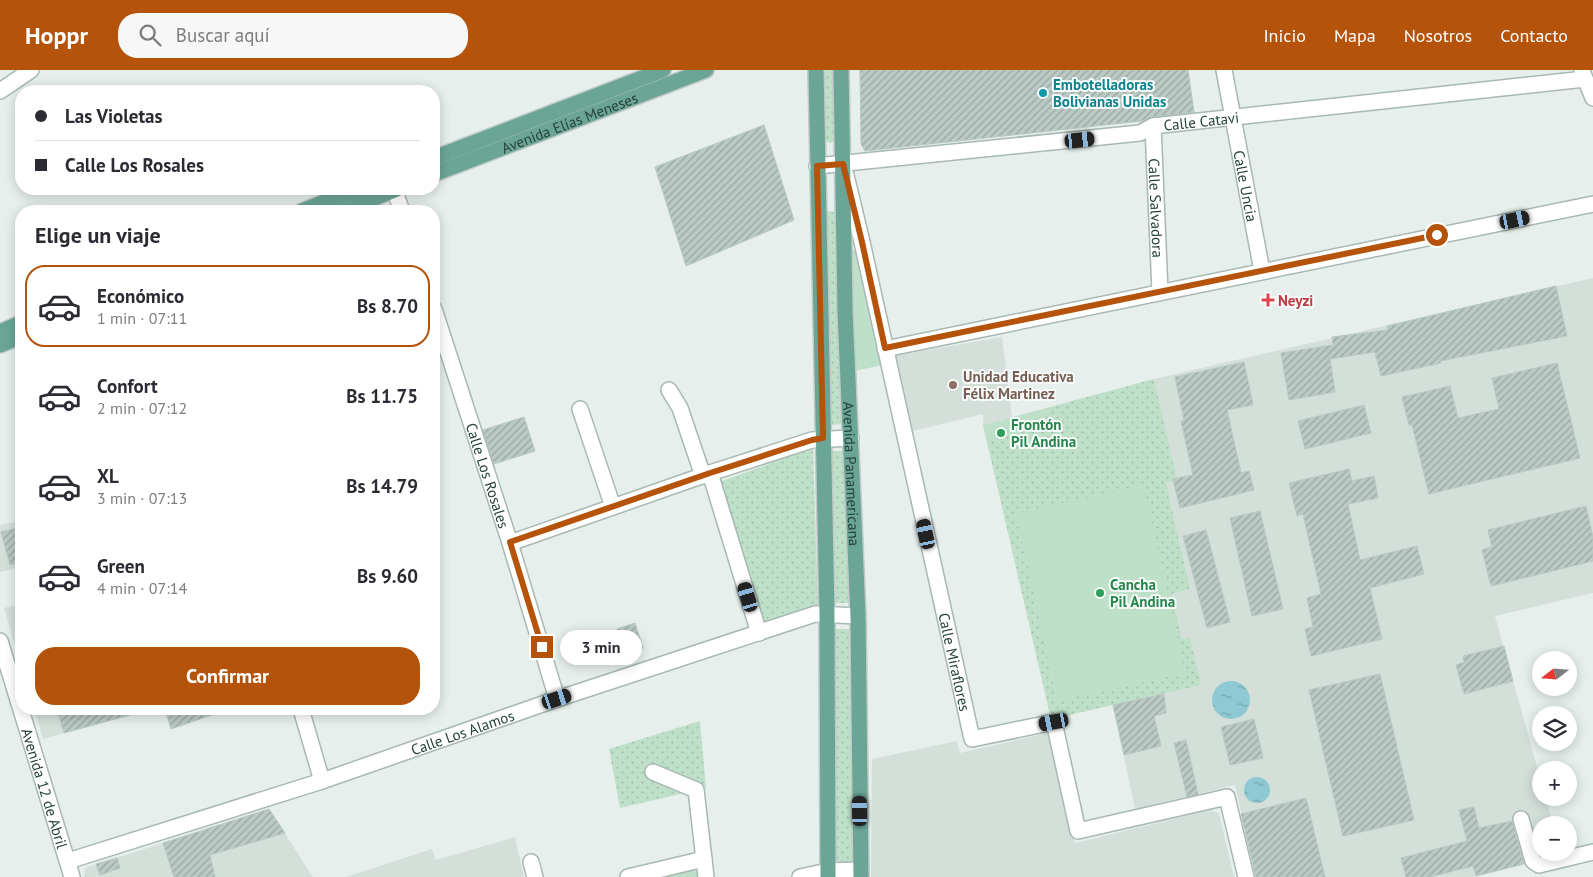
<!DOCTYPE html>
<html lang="es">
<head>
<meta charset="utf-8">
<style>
	body { margin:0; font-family:"PT Sans",sans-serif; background:#f7f7f7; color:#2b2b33; height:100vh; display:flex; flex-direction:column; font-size:19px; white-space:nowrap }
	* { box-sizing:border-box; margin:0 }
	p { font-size:16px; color:#7c7c81 }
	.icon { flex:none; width:28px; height:28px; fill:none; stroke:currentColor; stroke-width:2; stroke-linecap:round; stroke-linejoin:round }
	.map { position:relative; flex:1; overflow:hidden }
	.side { position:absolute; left:15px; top:135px; width:425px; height:510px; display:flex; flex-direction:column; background:#fff; border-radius:20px; box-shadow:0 2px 12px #0003 }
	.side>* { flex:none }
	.hud { position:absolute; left:15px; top:15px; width:425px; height:110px; border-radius:20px; box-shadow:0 2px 12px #0003; display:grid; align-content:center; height:110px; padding:0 20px; background:#fff }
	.needle { width:32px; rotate:253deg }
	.fabs { position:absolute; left:1532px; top:581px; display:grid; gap:10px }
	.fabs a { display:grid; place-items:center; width:45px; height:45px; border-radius:50%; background:#fff; box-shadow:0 2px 12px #0003; font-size:25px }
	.end { position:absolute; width:22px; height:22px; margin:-11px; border:6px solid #b45309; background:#fff; box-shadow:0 0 0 2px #fff }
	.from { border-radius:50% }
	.bubble { position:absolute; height:35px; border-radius:18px; background:#fff; box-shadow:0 2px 12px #0003; font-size:16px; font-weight:700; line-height:35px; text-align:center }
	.car { position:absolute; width:15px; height:30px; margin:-15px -8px; border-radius:6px; box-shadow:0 0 4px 1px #0007; background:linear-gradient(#222 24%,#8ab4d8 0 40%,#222 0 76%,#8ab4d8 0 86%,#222 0) }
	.hud b { display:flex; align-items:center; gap:18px; height:48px; font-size:19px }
	.hud b+b { border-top:1px solid #e1e1e2 }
	.hud i { width:12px; height:12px; background:#2b2b33 }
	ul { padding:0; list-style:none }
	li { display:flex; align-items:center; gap:15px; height:82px; margin:0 10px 8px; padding:0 10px; border:2px solid transparent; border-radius:20px }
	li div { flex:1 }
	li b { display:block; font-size:19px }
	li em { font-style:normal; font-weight:700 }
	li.selected { border-color:#b45309 }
	li>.icon { width:45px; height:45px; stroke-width:1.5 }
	h2 { padding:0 20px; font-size:22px; line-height:60px }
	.action { display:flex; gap:10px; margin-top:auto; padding:10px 20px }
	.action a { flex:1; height:58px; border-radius:20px; background:#b45309; color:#fff; font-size:20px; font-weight:700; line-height:58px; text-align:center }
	header { display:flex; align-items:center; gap:30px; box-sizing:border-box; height:70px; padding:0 25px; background:#b45309; color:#fff }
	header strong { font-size:24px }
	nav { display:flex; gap:28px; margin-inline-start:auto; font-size:18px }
	.search { width:350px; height:45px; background:#f7f7f7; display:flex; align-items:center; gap:12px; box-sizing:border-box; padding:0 18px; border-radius:20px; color:#7c7c81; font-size:19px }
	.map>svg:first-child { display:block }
</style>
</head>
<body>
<header>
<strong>Hoppr</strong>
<div class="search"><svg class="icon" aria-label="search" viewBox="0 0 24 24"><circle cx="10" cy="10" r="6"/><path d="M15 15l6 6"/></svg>Buscar aquí</div>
<nav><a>Inicio</a><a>Mapa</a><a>Nosotros</a><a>Contacto</a></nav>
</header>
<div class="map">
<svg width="1593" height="807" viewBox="0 0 1593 807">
	<defs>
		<pattern id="grass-dots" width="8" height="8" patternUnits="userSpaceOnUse" patternTransform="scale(1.25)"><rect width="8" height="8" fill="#bfe0c8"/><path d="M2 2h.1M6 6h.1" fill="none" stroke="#a4c1ad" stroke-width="1.8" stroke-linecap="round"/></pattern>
		<pattern id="water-ripples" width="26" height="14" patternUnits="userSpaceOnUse" patternTransform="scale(1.25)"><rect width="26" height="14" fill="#8ec9d4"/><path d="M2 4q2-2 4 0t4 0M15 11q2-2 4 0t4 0" fill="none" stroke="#74a5ad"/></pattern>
		<pattern id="building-hatch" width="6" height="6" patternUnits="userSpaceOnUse" patternTransform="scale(1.25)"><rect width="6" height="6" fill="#bbcac4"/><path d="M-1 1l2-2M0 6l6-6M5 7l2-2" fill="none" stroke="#98a6a0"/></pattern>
	</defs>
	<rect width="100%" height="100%" fill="#e6efeb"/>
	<path fill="#d4dfda" d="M1593 208V523L1495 546 1541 711V728H1546L1553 755H1541V781L1537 783 1539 790 1472 807H1256L1235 715 1135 739 1113 635 1051 649 983 355V344L909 362 893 286 1002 267 1012 347 1154 309Z
		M21 451V497L0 502V455Z
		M21 534V595L4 538Z
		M55 639H151L43 669 36 644Z
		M1048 663 1075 773 1210 740 1219 743 1234 807H871L872 689 957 671 960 683Z
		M269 739 313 807H84L85 798Z
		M515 767 524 807H346L432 779 436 790Z"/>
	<path fill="url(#grass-dots)" d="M822 0H834L836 68 831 73 826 71 823 68Z
		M825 141 835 142 843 354 832 355Z
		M1154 309 1177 410 1166 413 1190 519 1172 524 1182 569 1190 568 1201 615 1051 649 987 371 1047 354 1044 339Z
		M813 378 818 535 762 554 719 412Z
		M831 381H846L849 533H834Z
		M833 559H849L854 793 837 794Z
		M700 651 706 718 620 738 609 679Z"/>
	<path fill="#bfe0c8" d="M858 180 883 295 854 301 848 181Z
		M1044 339 1047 354 987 371 983 355Z
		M1144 415 1185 603 1057 631 1016 443Z
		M693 799 698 803V807H658Z"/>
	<path fill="url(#water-ripples)" d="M1212 630a19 19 0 1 1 38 0a19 19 0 1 1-38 0Z
		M1244 720a13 13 0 1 1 26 0a13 13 0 1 1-26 0Z"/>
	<path fill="url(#building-hatch)" stroke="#b8c9c2" d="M860 0H1188L1194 42 1152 47 1142 51 865 81 861 74Z
		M764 55 794 150 686 196 655 97Z
		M1556 216 1567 266 1440 291 1441 293 1381 306 1375 282 1330 289 1335 322 1289 330 1281 283 1333 275 1332 267 1388 260 1387 256Z
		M1244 292 1253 335 1227 340 1241 403 1249 401 1254 420 1180 438 1173 409 1193 405 1181 351 1184 350 1175 307Z
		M1557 293 1580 388 1429 424 1412 355H1409L1402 327 1450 316 1458 348 1499 339 1492 308Z
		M1364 335 1371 363 1305 379 1298 351Z
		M524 347 535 381 494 394 483 360Z
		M1349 399 1352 411 1374 406 1378 428 1348 434 1360 490 1417 476 1424 504 1370 518 1382 569 1311 586 1305 559 1313 557 1307 528 1321 524 1303 444 1297 446 1289 413Z
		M1586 436 1593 467V491L1491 516 1482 480 1492 477 1488 460Z
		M1260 441 1283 539 1252 546 1230 448Z
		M21 457V492L10 495 1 462Z
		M1206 460 1230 552 1207 558 1183 466Z
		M635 553 643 578 626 584 617 559Z
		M1504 576 1513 611 1464 624 1456 595 1464 592 1463 586Z
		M1380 604 1414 750 1343 766 1309 620Z
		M1164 624 1166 643 1154 646 1161 676 1124 685 1113 635Z
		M57 639H140L141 642 64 663Z
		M165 639H225L226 640 171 659Z
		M1254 649 1263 688 1230 695 1221 657Z
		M1186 670 1198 724 1187 727 1174 673Z
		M1306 728 1325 807H1256L1241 744Z
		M1474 737 1479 758 1512 751 1524 794 1476 806 1473 796 1430 807H1406L1401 788 1467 771 1459 740Z
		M269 739 285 763 210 785 215 807H174L163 773Z
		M117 788 120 798 100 805 96 794Z"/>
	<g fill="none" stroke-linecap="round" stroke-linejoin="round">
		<defs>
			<g id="minor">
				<path id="s1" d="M1224 0 1262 201"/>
				<path d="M1582 1 1593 28"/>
				<path d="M0 21 31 0"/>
				<path id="s2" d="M1153 56 1160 222"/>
				<path id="s3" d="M817 96 1140 63 1153 56 1585 9"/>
				<path id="s4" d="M846 105 862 172 972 669 1054 652 1078 761 1227 727 1246 807"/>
				<path d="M394 119 402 141"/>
				<path id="s5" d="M434 239 510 473 557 629"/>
				<path d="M885 279 1593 134"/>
				<path d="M669 320 680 338 703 406"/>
				<path d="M580 339 613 437"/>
				<path d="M710 403 759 563"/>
				<path d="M510 473 710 403 812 370 851 368"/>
				<path id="s6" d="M0 571 72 807"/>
				<path d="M301 639 322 711"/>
				<path d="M653 702 696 720 706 807"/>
				<path d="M1521 749 1533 791 1539 795 1593 782"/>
				<path id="s7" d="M68 791 322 711 557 629 815 544 858 546"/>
				<path d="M531 792 535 807"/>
				<path d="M628 807 704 789"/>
				<path d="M800 807 828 801 861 800"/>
			</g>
			<g id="major">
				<path d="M816 0 827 545 828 807"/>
				<path id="s8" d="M841 0 845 240 858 546 861 807"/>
				<path d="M434 88 663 0"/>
				<path id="s9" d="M434 104 706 0"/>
				<path d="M302 141 357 119"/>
				<path d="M342 141 397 119"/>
				<path d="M0 262 21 253"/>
				<path d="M0 275 21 266"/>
			</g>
		</defs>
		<use href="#minor" stroke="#a8b8b2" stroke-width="18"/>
		<use href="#major" stroke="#c2cac8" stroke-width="18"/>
		<use href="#minor" stroke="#fff" stroke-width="15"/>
		<use href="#major" stroke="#6aa596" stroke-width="15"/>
	</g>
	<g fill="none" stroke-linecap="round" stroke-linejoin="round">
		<path stroke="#b45309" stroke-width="6" d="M542 577 510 472 710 403 812 370 823 368 817 96 843 94 862 172 885 278 1437 165"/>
	</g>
	<circle fill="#0f9aa8" stroke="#f7fbf9" stroke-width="2" cx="1043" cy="23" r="5"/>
	<path fill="#e0444e" stroke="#f7fbf9" stroke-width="2" d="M1265.5 222.5h5v5h5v5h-5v5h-5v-5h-5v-5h5z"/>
	<circle fill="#8d6e63" stroke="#f7fbf9" stroke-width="2" cx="953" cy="315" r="5"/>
	<g fill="#2e9e5b" stroke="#f7fbf9" stroke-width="2">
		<circle cx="1001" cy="363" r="5"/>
		<circle cx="1100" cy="523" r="5"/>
	</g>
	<g text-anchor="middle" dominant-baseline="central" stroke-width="4" stroke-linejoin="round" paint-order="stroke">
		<g font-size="15" font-weight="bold" fill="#0d838f" stroke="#f7fbf9" text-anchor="start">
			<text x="1053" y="14">Embotelladoras<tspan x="1053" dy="17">Bolivianas Unidas</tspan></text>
		</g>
		<g font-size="15" fill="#24423a" stroke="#f7fbf9">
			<text stroke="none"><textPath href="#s9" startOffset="145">Avenida Elías Meneses</textPath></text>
			<text stroke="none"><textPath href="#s3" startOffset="388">Calle Catavi</textPath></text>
			<text stroke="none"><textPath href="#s1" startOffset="118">Calle Uncia</textPath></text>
			<text stroke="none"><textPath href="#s2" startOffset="82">Calle Salvadora</textPath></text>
			<text stroke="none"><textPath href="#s8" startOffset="404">Avenida Panamericana</textPath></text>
			<text stroke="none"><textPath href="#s5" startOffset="175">Calle Los Rosales</textPath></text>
			<text stroke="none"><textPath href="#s4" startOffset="499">Calle Miraflores</textPath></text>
			<text stroke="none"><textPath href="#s7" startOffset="415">Calle Los Alamos</textPath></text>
			<text stroke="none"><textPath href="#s6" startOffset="154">Avenida 12 de Abril</textPath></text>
		</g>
		<g font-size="15" font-weight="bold" fill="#be3a42" stroke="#f7fbf9" text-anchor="start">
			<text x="1278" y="230">Neyzi</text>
		</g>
		<g font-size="15" font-weight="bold" fill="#785e54" stroke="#f7fbf9" text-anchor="start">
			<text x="963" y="306">Unidad Educativa<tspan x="963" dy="17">Félix Martinez</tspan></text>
		</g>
		<g font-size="15" font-weight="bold" fill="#27864d" stroke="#f7fbf9" text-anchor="start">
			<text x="1011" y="354">Frontón<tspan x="1011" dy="17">Pil Andina</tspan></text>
			<text x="1110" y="514">Cancha<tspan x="1110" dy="17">Pil Andina</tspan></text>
		</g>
	</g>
</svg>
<div class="fabs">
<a><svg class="needle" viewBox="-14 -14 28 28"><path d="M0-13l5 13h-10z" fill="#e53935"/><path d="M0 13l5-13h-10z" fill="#7c7c81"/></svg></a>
<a><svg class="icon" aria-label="layers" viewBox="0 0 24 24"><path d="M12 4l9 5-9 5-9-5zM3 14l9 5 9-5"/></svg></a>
<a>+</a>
<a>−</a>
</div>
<i class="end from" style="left:1437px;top:165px"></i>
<i class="end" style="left:542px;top:577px"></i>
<div class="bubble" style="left:560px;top:560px;width:82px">3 min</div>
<i class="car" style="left:1080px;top:70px;rotate:84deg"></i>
<i class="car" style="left:1515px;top:150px;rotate:78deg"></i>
<i class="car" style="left:926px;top:464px;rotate:348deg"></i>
<i class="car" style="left:748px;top:527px;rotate:343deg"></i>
<i class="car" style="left:557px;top:629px;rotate:72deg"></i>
<i class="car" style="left:1054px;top:652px;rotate:259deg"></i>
<i class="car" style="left:860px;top:741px;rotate:359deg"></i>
<div class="hud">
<b><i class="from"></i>Las Violetas</b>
<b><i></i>Calle Los Rosales</b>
</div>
<section class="side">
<h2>Elige un viaje</h2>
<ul>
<li class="selected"><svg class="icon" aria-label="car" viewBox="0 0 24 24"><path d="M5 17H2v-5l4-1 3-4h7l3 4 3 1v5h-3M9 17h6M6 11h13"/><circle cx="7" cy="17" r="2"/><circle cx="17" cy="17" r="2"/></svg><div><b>Económico</b><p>1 min · 07:11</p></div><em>Bs 8.70</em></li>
<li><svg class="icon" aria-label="car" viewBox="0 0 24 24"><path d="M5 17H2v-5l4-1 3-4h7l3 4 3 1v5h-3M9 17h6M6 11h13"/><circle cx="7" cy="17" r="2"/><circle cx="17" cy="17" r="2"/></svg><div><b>Confort</b><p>2 min · 07:12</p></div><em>Bs 11.75</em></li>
<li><svg class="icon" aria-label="car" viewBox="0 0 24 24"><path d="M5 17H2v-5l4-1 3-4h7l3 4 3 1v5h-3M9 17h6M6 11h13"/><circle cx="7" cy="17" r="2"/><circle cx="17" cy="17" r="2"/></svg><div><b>XL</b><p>3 min · 07:13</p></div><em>Bs 14.79</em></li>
<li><svg class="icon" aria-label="car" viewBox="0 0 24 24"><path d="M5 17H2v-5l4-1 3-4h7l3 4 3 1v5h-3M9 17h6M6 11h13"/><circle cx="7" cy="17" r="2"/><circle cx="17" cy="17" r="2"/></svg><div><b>Green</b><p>4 min · 07:14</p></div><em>Bs 9.60</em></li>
</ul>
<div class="action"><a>Confirmar</a></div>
</section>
</div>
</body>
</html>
